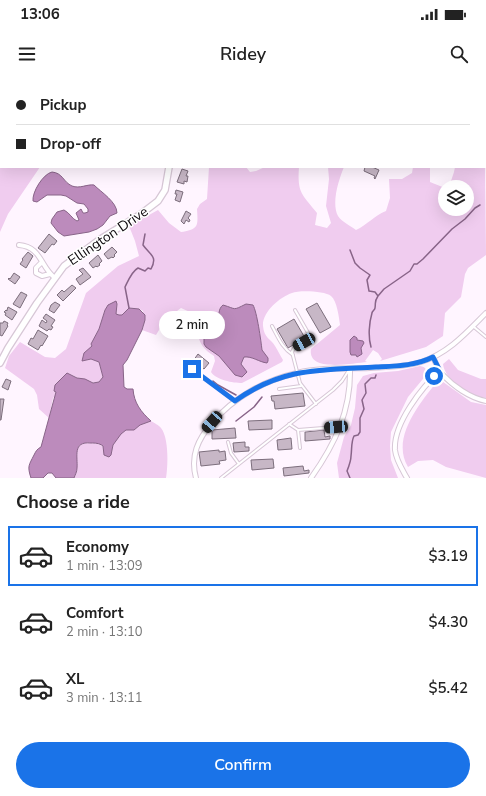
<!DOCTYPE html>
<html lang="en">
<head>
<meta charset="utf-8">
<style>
	body { margin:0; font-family:"Nunito Sans",sans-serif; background:#f6f6f6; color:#222; height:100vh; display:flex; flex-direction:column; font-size:15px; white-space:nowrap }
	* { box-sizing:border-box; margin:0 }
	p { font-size:13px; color:#767676 }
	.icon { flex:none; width:22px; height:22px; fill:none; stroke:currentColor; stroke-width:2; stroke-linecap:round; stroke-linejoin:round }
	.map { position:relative; height:398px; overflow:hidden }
	.drawer { display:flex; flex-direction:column; background:#fff; flex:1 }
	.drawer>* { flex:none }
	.hud { position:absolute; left:0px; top:0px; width:486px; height:88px; box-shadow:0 4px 16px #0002; display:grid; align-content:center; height:88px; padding:0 16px; background:#fff }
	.tools { position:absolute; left:438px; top:100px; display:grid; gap:8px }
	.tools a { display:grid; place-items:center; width:36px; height:36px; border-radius:50%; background:#fff; box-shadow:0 4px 16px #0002; font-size:20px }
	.end { position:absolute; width:18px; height:18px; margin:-9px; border:5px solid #1a73e8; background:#fff; box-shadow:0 0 0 2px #fff }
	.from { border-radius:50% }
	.bubble { position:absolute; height:28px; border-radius:14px; background:#fff; box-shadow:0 4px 16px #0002; font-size:13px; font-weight:600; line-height:28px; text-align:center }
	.car { position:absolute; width:12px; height:24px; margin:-12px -6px; border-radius:5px; box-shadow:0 0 3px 1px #0007; background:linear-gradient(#222 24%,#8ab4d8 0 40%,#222 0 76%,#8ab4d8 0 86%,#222 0) }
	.hud b { display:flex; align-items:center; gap:14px; height:38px; font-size:15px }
	.hud b+b { border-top:1px solid #e0e0e0 }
	.hud i { width:10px; height:10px; background:#222 }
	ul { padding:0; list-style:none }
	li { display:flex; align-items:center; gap:12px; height:60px; margin:0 8px 6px; padding:0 8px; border:2px solid transparent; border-radius:0px }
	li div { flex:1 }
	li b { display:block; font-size:15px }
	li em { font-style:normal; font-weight:600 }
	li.active { border-color:#1a73e8 }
	li>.icon { width:36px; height:36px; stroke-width:1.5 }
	h2 { padding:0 16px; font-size:18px; line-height:48px }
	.action { display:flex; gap:8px; margin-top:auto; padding:8px 16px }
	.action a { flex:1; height:46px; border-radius:24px; background:#1a73e8; color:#fff; font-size:16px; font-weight:600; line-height:46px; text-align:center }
	.status { display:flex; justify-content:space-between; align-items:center; height:28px; padding:0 20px; background:#fff; direction:ltr }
	.status svg { height:11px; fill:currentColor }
	header { display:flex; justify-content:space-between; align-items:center; height:52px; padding:0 16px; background:#fff; font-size:18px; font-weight:600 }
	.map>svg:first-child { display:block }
</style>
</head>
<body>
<div class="status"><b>13:06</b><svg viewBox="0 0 49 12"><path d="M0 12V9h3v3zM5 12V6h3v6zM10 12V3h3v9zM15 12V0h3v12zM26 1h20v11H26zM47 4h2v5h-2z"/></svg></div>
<header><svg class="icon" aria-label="menu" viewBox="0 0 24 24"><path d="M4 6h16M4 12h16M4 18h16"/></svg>Ridey<svg class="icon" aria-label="search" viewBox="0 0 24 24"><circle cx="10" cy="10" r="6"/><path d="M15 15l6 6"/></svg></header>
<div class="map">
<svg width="486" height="398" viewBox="0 0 486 398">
	<rect width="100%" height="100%" fill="#fff5ff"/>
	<path fill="#f0ccef" d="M104 0H359V1Z
		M0 12 1 87H40L8 134 0 152Z
		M485 85 486 175 468 188 465 194 461 217 445 233 443 256 426 267 380 281 382 279 378 273 373 270 365 281 367 282C353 283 307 293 311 269L340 245C339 237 337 221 331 216 325 211 299 210 292 213 280 217 262 232 263 246 264 258 271 259 275 266 278 271 280 275 283 280L282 282 242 303C233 303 216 300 211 292L215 281 214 276C193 263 201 252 192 233L181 228 165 240 156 255 142 250 144 245 143 231 139 229 129 228 122 235 119 236 116 234 117 224 108 225 105 230 99 249 91 264 92 266 83 281 91 279 99 282 103 297C102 298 101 300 99 302 93 305 73 296 67 293L55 305 56 315 53 318 49 338 39 329 37 315 34 309 5 288 9 276 20 262 45 277 55 278 66 269 86 213 118 186 139 176 135 161 129 146 158 130 169 143 181 152C199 149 198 146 197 129L200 124 207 119 209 87H246L250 92 256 91 265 87H299C297 113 302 114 317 133L315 145 327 148 331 143 326 126 329 99 328 87H344C339 99 331 123 338 136 342 142 351 146 356 150 367 145 375 135 386 131L390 118 389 99H402L412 93 413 87H430V102L445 108V129H467V107H449L454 92 455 87H485Z
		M449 279 458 290 481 299H486V318C470 316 445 301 443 284Z
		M420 286C426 287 426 289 427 294L408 317 391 352 390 366 391 380 398 398H339L337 383 344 357 351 345 355 328 357 305 363 296 374 293 398 291Z
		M439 299 471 322 486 325V398L446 387 433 380 418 381 408 387C390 357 422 321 439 299Z
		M151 341C154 343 159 345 161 348 169 358 168 386 166 398H74C76 394 77 390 77 385 76 374 75 362 90 363 101 363 104 367 111 375L113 365 120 354 126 350H134L140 345Z"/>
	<path fill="#bc8bbc" stroke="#886488" d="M52 92C63 93 63 102 72 106 80 109 87 104 94 105 101 112 117 122 117 133L110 136 103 145 97 149 89 152 64 156 58 152 51 143 52 139 57 132 64 130C70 133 72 139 77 141L79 140 76 133 81 129 83 133H85L88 132V129L84 124 77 123 66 116 61 115H47L37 122 33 121C32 112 43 94 52 92Z
		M116 221 117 224 116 234 119 235H122L129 228 139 229 145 235V240L142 250 127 280 123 285 124 307 127 309H133C134 323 141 332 151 341L140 345 134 350H126L121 354 113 365 111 375 109 377 104 375 103 366C99 363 95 363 91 363 72 361 78 377 77 388 77 392 75 395 74 398H56L52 393H48L43 398H31C27 386 29 385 34 375 36 371 37 369 41 367L56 312 54 311 55 305 67 293 77 298 85 299 93 303 99 302 103 297 99 282 91 279 82 281 84 273 92 266 91 264 99 249 105 230 108 225Z
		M246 224 253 225C257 232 261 261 262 270L268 278V281L267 283C259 282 252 276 244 277L241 284 247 292 242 297 235 295 219 276 206 267 204 264V256L206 251 219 241C219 235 218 229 223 225 237 229 232 231 246 224Z
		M354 256 357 258V260L363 261 364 263 361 268 362 274 357 277 356 275H351L350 272V260Z"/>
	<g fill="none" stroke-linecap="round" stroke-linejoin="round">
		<path stroke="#886488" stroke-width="1.5" d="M350 170 355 183 360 188 370 195 367 200 369 211 375 212 378 216C374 222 376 222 375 228 375 230 372 231 372 233 369 243 368 257 371 267
			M378 216 384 209 410 191 414 184H417L423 179 452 149 465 139 475 128 480 125
			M129 228 125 207C128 201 132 191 138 188L145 191 148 188 151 189C158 176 150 175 143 165L145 154
			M213 301 218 305 236 315
			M236 341 254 327 262 317
			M350 398 347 391C349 386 351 381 351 376 352 369 351 362 354 356L358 355 360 352V338L364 329 362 320 366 313 365 304 371 298H375L376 295"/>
	</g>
	<path fill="#c7b7c6" stroke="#7c6e7c" d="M365 87H372L379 90 375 99 374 98 375 96 364 91Z
		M182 89 188 91 186 96H188L187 102 184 101V104L177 102Z
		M176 110 183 112 180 122 175 120 177 114H175Z
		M186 131 191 134 188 138 190 140 189 142 186 140 184 144 181 141Z
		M49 154 57 161 54 165 52 164 45 173 38 168Z
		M112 167 117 172 114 175 115 176 113 178 112 177 108 179 104 174Z
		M28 172 33 176 26 188 20 184 23 180 22 179Z
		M98 175 102 181 99 184 100 185 97 187 96 186 93 188 89 183Z
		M83 188 91 197 80 205 76 199 83 194 79 190Z
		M14 193 20 197 15 204 8 199 9 198 10 199Z
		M72 205 76 208 63 221 57 215 62 210 64 212Z
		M21 212 27 215 20 228 13 224Z
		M55 222 60 225 54 233 49 230 51 225Z
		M317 223 331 247 320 253 306 229Z
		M8 227 17 232 12 240 5 235 6 233 4 232 6 230 7 231V230Z
		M46 234 55 240 51 246 53 247 51 250 49 249 47 251 39 246 42 240 46 243 47 241 43 238Z
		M294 239 305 258 288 268 277 249Z
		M4 241 8 243 7 245 8 246 2 256 0 255V243H3Z
		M38 250 48 256 42 266 41 265 38 270 28 264 31 258 33 259Z
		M198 274 209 283 204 289 193 281Z
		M6 299 11 301 8 310 2 307Z
		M303 313 305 326 275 329 274 321H272L271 316Z
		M0 319H4L1 340H0Z
		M272 340V349L249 350 248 341Z
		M235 348 236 358 212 359V350Z
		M324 350 325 357 330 356V359L305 361V352Z
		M291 358 292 369 278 370 277 360Z
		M245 362V367H249V371L234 372 233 363Z
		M219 370V372L225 371 226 380 219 381 220 384 201 386 199 372Z
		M273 379 274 388 252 390 251 380Z
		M303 386 304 391 309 390V393L284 396 283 388Z"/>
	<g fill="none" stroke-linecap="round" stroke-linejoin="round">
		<defs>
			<path id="lane" d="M295 230 311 258 294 268 292 272 300 303 316 324
				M272 246C278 257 282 268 293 275
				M474 247 486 257
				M192 289 235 321
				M279 309 301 306
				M289 344 298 350 300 368
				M298 350 336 347 339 348
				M228 362 231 373 239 384
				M221 398 333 310 342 301 349 290"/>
			<path id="street" d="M474 0 475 1
				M29 1 30 0
				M370 1V0
				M460 1 464 0
				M485 15 486 16
				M19 165C42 167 40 187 55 198
				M42 182 36 188V193L42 196 50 194
				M433 277C436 283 438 290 442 294 453 306 470 318 486 321
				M196 398C190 376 198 359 212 343 234 317 265 300 297 293 321 287 346 289 370 288 387 287 405 287 421 282 449 273 467 252 486 233
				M311 398C335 364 351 331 350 289
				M407 398C402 389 396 380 395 370 393 344 422 307 440 291"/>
			<path id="secondary" d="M0 3H1
				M485 75H486
				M0 283 8 268 37 223 64 186 99 160 141 134 158 121 165 110 169 87"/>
		</defs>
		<use href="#lane" stroke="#d7c7d6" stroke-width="4"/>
		<use href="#street" stroke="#d7c7d6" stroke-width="6"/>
		<use href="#secondary" stroke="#d7c7d6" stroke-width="8"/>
		<use href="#lane" stroke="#fff" stroke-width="2"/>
		<use href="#street" stroke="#fff" stroke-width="4"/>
		<use href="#secondary" stroke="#fff" stroke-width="5.5"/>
	</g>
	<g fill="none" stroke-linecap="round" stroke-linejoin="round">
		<path stroke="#1a73e8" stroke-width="5" d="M192 289 235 321C283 287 321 290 376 287 396 286 415 286 433 277L440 291 434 296"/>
	</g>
	<g text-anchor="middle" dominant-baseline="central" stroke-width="3" stroke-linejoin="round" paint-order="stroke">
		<g font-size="14" fill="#0e090e" stroke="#fff">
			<text transform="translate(108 156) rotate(-34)">Ellington Drive</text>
		</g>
	</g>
</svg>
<div class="tools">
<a><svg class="icon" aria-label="layers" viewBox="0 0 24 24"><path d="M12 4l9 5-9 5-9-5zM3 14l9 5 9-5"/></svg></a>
</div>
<i class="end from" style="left:434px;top:296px"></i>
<i class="end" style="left:192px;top:289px"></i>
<div class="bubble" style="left:159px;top:231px;width:66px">2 min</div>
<i class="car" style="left:304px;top:262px;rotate:241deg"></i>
<i class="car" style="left:212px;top:342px;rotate:221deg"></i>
<i class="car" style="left:336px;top:347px;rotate:266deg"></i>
<div class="hud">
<b><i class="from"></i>Pickup</b>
<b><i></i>Drop-off</b>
</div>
</div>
<section class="drawer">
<h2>Choose a ride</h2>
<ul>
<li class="active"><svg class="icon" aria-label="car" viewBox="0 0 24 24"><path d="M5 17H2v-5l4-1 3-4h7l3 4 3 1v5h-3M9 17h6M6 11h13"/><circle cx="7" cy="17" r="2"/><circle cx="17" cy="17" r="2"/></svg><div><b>Economy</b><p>1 min · 13:09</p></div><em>$3.19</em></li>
<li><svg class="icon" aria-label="car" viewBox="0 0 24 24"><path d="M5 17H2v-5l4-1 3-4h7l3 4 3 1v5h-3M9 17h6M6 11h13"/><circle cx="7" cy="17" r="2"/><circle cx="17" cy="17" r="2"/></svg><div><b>Comfort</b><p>2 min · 13:10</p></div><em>$4.30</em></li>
<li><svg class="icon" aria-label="car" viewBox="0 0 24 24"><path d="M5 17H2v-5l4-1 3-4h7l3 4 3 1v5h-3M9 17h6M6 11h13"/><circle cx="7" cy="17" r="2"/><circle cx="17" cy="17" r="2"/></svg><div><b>XL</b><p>3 min · 13:11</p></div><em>$5.42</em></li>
</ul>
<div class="action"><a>Confirm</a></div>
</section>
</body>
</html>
